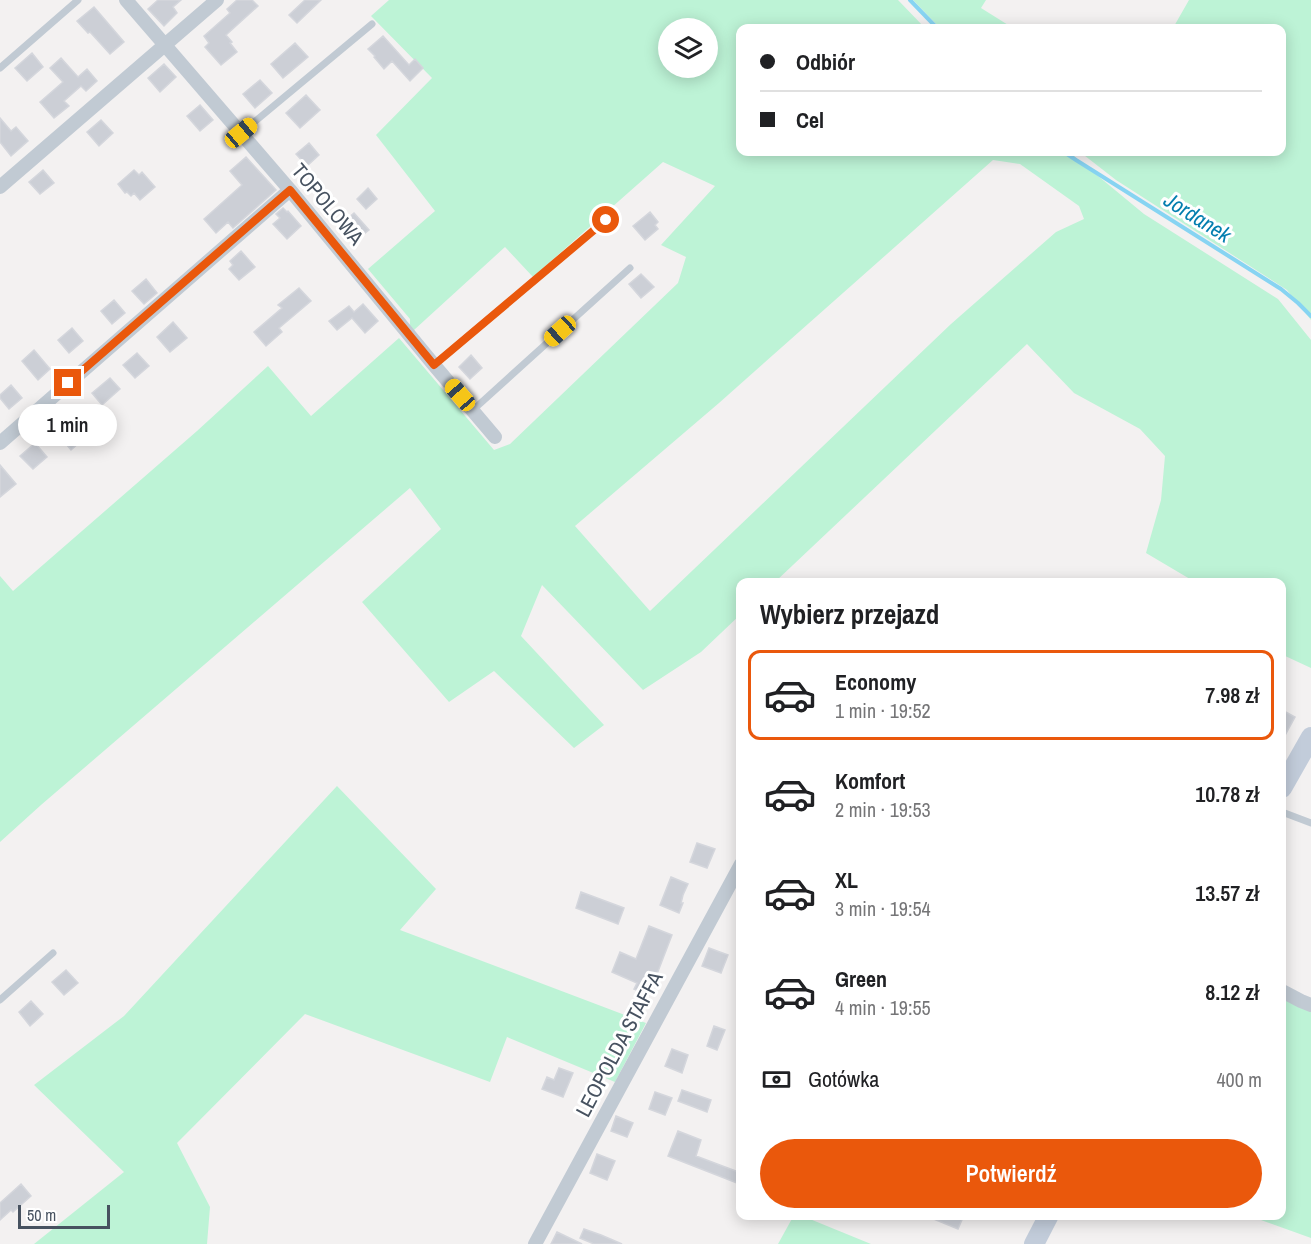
<!DOCTYPE html>
<html lang="pl">
<head>
<meta charset="utf-8">
<style>
	body { margin:0; font-family:"Archivo Narrow",sans-serif; background:#f2f2f2; color:#202124; height:100vh; display:flex; flex-direction:column; font-size:22px; white-space:nowrap }
	* { box-sizing:border-box; margin:0 }
	p { font-size:20px; color:#757577 }
	.icon { flex:none; width:33px; height:33px; fill:none; stroke:currentColor; stroke-width:2; stroke-linecap:round; stroke-linejoin:round }
	.map { position:relative; flex:1; overflow:hidden }
	.side { position:absolute; left:736px; top:578px; width:550px; height:642px; display:flex; flex-direction:column; background:#fff; border-radius:12px; box-shadow:0 3px 15px #0003 }
	.side>* { flex:none }
	.top-card { position:absolute; left:736px; top:24px; width:550px; height:132px; border-radius:12px; box-shadow:0 3px 15px #0003; display:grid; align-content:center; height:132px; padding:0 24px; background:#fff }
	.tools { position:absolute; left:658px; top:18px; display:grid; gap:12px }
	.tools a { display:grid; place-items:center; width:60px; height:60px; border-radius:50%; background:#fff; box-shadow:0 3px 15px #0003; font-size:30px }
	.scale { position:absolute; left:18px; bottom:15px; width:92px; box-sizing:border-box; padding-left:6px; border:3px solid #475260; border-top:0; font-size:16px; line-height:21px; white-space:nowrap; color:#475260; -webkit-text-stroke:4px #fff; paint-order:stroke }
	.end { position:absolute; width:27px; height:27px; margin:-14px; border:8px solid #ea580c; background:#fff; box-shadow:0 0 0 3px #fff }
	.from { border-radius:50% }
	.bubble { position:absolute; height:42px; border-radius:21px; background:#fff; box-shadow:0 3px 15px #0003; font-size:20px; font-weight:600; line-height:42px; text-align:center }
	.car { position:absolute; width:18px; height:36px; margin:-18px -9px; border-radius:8px; box-shadow:0 0 4px 2px #0007; background:linear-gradient(#f5c518 24%,#345 0 40%,#f5c518 0 76%,#345 0 86%,#f5c518 0) }
	.top-card b { display:flex; align-items:center; gap:21px; height:57px; font-size:22px }
	.top-card b+b { border-top:2px solid #e0e0e0 }
	.top-card i { width:15px; height:15px; background:#202124 }
	ul { padding:0; list-style:none }
	li { display:flex; align-items:center; gap:18px; height:90px; margin:0 12px 9px; padding:0 12px; border:3px solid transparent; border-radius:12px }
	li div { flex:1 }
	li b { display:block; font-size:22px }
	li em { font-style:normal; font-weight:600 }
	li.active { border-color:#ea580c }
	li>.icon { width:54px; height:54px; stroke-width:1.5 }
	h2 { padding:0 24px; font-size:27px; line-height:72px }
	.pay { display:flex; align-items:center; gap:15px; height:66px; padding:0 24px; font-size:22px }
	.pay p { margin-inline-start:auto }
	.cta { display:flex; gap:12px; margin-top:auto; padding:12px 24px }
	.cta a { flex:1; height:69px; border-radius:36px; background:#ea580c; color:#fff; font-size:24px; font-weight:600; line-height:69px; text-align:center }
	.map>svg:first-child { display:block }
</style>
</head>
<body>
<div class="map">
<svg width="1311" height="1244" viewBox="0 0 1311 1244">
	<rect width="100%" height="100%" fill="#f3f1f1"/>
	<path fill="#bdf3d6" fill-rule="evenodd" d="M389 0H898L925 28H741V152H1069L1144 214 1278 299 1311 340V668L1283 655 1282 582H1195L1146 553 1161 500 1165 456 1140 429 1074 393 1027 344 775 582H741V614L701 652 643 690 542 585 521 636 604 725 574 748 494 671 449 702 362 602 441 529 410 488 41 805 0 842V576L13 591 197 431 268 366 311 416 399 338 494 450 510 444 678 283 686 257 661 245 715 186 663 162 533 277 505 247 414 330 410 328V319L368 269 435 211 376 135 432 78 371 16ZM669 28H708V68H669ZM993 160 1020 164 1079 206 1084 219 1056 232 951 324 650 611 575 526 719 403Z
		M913 0H986L981 8 1013 28H940Z
		M1189 0H1311V320L1287 290 1116 180 1080 152H1282V28H1173Z
		M337 786 436 889 400 930 646 1023 615 1082 507 1037 490 1082 305 1014 177 1143 210 1207 207 1244H34L124 1172 34 1085 124 1016Z
		M1283 999 1311 1011V1238L1247 1215H1282Z
		M794 1215H800L871 1244H778Z"/>
	<g fill="none" stroke-linecap="round" stroke-linejoin="round">
		<path stroke="#87d4f2" stroke-width="4" d="M910 0 937 28
			M1064 152 1076 160 1281 289 1298 303 1311 316"/>
	</g>
	<path fill="#cccfd6" stroke="#d4d6dc" stroke-width="1.5" d="M158 0H181L173 7 177 13 164 26 148 9Z
		M237 0H252L258 6 226 35 232 42 230 43 237 52 221 65 205 47 209 43 204 36 230 13 227 9Z
		M305 0H321L297 23 289 15Z
		M94 7 124 42 110 54 90 32 88 33 77 21Z
		M383 36 409 65 415 59 423 68 410 81 392 61 384 69 374 57 375 56 368 49Z
		M295 43 308 57 283 78 271 64Z
		M32 53 43 67 27 81 15 68Z
		M61 58 78 77 87 69 97 81 86 91 81 86 64 101 69 106 54 118 40 102 63 82 50 68Z
		M164 64 176 77 160 92 148 78Z
		M260 80 272 93 255 108 243 94Z
		M306 95 320 110 300 128 286 113Z
		M200 105 213 120 200 131 187 116Z
		M0 118 11 131 16 127 28 141 11 156 0 142Z
		M101 120 113 133 99 146 87 132Z
		M309 143 319 155 307 166 296 154Z
		M246 157 276 190 233 228 228 222 216 233 204 219 242 185 230 171Z
		M43 170 54 183 40 194 29 182Z
		M134 170 139 175 142 172 155 187 140 200 134 193 131 196 127 192 125 193 118 184Z
		M368 188 377 199 366 209 357 199Z
		M283 208 287 212 288 211 301 226 287 239 273 224 280 218 276 214Z
		M650 212 658 222 655 225 658 229 645 240 633 226Z
		M354 213 369 230 355 241 344 228 348 223 346 220Z
		M241 251 255 267 239 280 229 269 233 265 230 261Z
		M641 274 654 287 641 298 629 284Z
		M146 279 157 293 144 304 132 291Z
		M299 288 311 301 279 328 282 332 266 346 254 332 282 308 278 305Z
		M114 300 125 313 112 324 101 311Z
		M363 304 378 321 365 333 352 318 337 330 329 321 349 306 354 312Z
		M173 322 187 338 170 352 157 337Z
		M72 328 83 341 69 353 58 340Z
		M34 350 50 369 38 380 22 361Z
		M137 353 149 366 135 378 123 365Z
		M471 355 482 368 470 379 459 367Z
		M110 378 120 389 102 405 92 393Z
		M11 385 22 398 9 409 0 398V395Z
		M77 407 96 428 71 450 53 428Z
		M35 443 47 457 33 469 20 456Z
		M0 465 16 484 0 497Z
		M1282 710 1295 717 1282 741Z
		M697 843 715 849 707 868 690 862Z
		M671 877 688 884 683 895 681 903H683L679 913 660 905Z
		M581 892 624 908 618 924 576 908Z
		M649 926 672 935 649 995 634 989 637 983 612 972 620 952 636 959Z
		M709 948 728 955 721 973 702 966Z
		M66 970 78 983 64 995 52 982Z
		M31 1001 43 1014 30 1026 19 1012Z
		M714 1026 725 1030 717 1050 707 1046Z
		M672 1049 688 1055 682 1073 665 1066Z
		M559 1068 573 1073 563 1097 542 1089 547 1077 554 1080Z
		M682 1090 711 1100 707 1112 678 1101Z
		M655 1092 672 1098 665 1115 649 1109Z
		M616 1116 633 1123 627 1137 611 1131Z
		M678 1131 701 1140 696 1156 741 1173 737 1183 668 1156Z
		M597 1154 615 1161 607 1180 590 1173Z
		M21 1184 31 1196 13 1212 11 1210 0 1220V1203Z
		M924 1215H964L958 1229Z
		M584 1229 601 1235 622 1244H594L580 1238Z
		M557 1232 582 1244H551Z"/>
	<g fill="none" stroke-linecap="round" stroke-linejoin="round">
		<path stroke="#c1cad3" stroke-width="7" d="M0 68 78 0
			M241 133 372 24
			M434 365 606 220
			M473 410 630 268
			M1282 812 1311 823
			M0 1000 53 953"/>
		<path stroke="#c1cad3" stroke-width="14" d="M126 0 290 190 434 365 495 437
			M0 187 217 0
			M0 443 290 190
			M1282 991 1301 1001 1311 1005
			M535 1244 741 864"/>
		<path stroke="#c2ccda" stroke-width="20" d="M1282 788 1311 737
			M1034 1244 1049 1215"/>
	</g>
	<g fill="none" stroke-linecap="round" stroke-linejoin="round">
		<path stroke="#ea580c" stroke-width="8" d="M68 383 290 190 434 365 606 220"/>
	</g>
	<g text-anchor="middle" dominant-baseline="central" stroke-width="6" stroke-linejoin="round" paint-order="stroke">
		<g font-size="21" fill="#475260" stroke="#fff">
			<text transform="translate(328 204) rotate(50)">TOPOLOWA</text>
			<text transform="translate(619 1044) rotate(-62)">LEOPOLDA STAFFA</text>
		</g>
		<g font-size="22" font-style="italic" fill="#037eaf" stroke="#fff">
			<text transform="translate(1198 217) rotate(32)">Jordanek</text>
		</g>
	</g>
</svg>
<div class="tools">
<a><svg class="icon" aria-label="layers" viewBox="0 0 24 24"><path d="M12 4l9 5-9 5-9-5zM3 14l9 5 9-5"/></svg></a>
</div>
<div class="scale">50 m</div>
<i class="end from" style="left:606px;top:220px"></i>
<i class="end" style="left:68px;top:383px"></i>
<div class="bubble" style="left:18px;top:404px;width:99px">1 min</div>
<i class="car" style="left:241px;top:133px;rotate:50deg"></i>
<i class="car" style="left:560px;top:331px;rotate:228deg"></i>
<i class="car" style="left:460px;top:395px;rotate:319deg"></i>
<div class="top-card">
<b><i class="from"></i>Odbiór</b>
<b><i></i>Cel</b>
</div>
<section class="side">
<h2>Wybierz przejazd</h2>
<ul>
<li class="active"><svg class="icon" aria-label="car" viewBox="0 0 24 24"><path d="M5 17H2v-5l4-1 3-4h7l3 4 3 1v5h-3M9 17h6M6 11h13"/><circle cx="7" cy="17" r="2"/><circle cx="17" cy="17" r="2"/></svg><div><b>Economy</b><p>1 min · 19:52</p></div><em>7.98 zł</em></li>
<li><svg class="icon" aria-label="car" viewBox="0 0 24 24"><path d="M5 17H2v-5l4-1 3-4h7l3 4 3 1v5h-3M9 17h6M6 11h13"/><circle cx="7" cy="17" r="2"/><circle cx="17" cy="17" r="2"/></svg><div><b>Komfort</b><p>2 min · 19:53</p></div><em>10.78 zł</em></li>
<li><svg class="icon" aria-label="car" viewBox="0 0 24 24"><path d="M5 17H2v-5l4-1 3-4h7l3 4 3 1v5h-3M9 17h6M6 11h13"/><circle cx="7" cy="17" r="2"/><circle cx="17" cy="17" r="2"/></svg><div><b>XL</b><p>3 min · 19:54</p></div><em>13.57 zł</em></li>
<li><svg class="icon" aria-label="car" viewBox="0 0 24 24"><path d="M5 17H2v-5l4-1 3-4h7l3 4 3 1v5h-3M9 17h6M6 11h13"/><circle cx="7" cy="17" r="2"/><circle cx="17" cy="17" r="2"/></svg><div><b>Green</b><p>4 min · 19:55</p></div><em>8.12 zł</em></li>
</ul>
<div class="pay"><svg class="icon" aria-label="cash" viewBox="0 0 24 24"><path d="M3 7h18v10H3z"/><circle cx="12" cy="12" r="2"/></svg>Gotówka<p>400 m</p></div>
<div class="cta"><a>Potwierdź</a></div>
</section>
</div>
</body>
</html>
